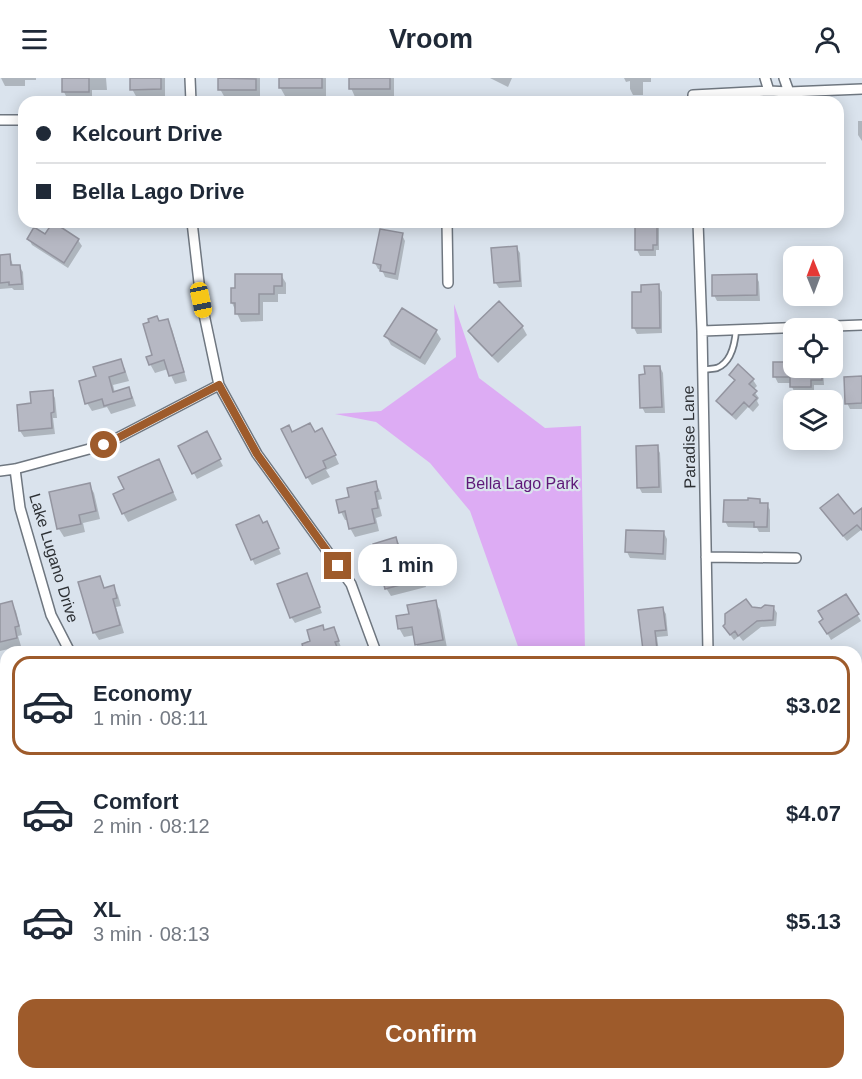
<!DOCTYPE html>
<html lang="en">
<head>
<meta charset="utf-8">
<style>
	body { margin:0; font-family:Arial,sans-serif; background:#f6f6f7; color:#1f2937; height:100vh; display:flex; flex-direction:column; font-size:22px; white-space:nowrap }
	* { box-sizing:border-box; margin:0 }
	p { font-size:20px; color:#747a83 }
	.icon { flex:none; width:33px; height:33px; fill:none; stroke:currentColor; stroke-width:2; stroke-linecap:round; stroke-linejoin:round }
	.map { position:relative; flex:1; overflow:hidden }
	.details { position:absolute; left:0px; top:568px; width:862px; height:434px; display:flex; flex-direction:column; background:#fff; border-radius:18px 18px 0 0; box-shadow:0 3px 15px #0003 }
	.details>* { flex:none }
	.banner { position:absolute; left:18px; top:18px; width:826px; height:132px; border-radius:18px; box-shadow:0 3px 15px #0003; display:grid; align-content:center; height:132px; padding:0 18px; background:#fff }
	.needle { width:39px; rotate:359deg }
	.buttons { position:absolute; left:783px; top:168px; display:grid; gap:12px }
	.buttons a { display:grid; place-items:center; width:60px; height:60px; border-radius:12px; background:#fff; box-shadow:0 3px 15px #0003; font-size:30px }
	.end { position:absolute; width:27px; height:27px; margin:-14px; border:8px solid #9e5b2b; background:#fff; box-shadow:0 0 0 3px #fff }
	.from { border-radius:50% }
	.bubble { position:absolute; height:42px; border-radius:18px; background:#fff; box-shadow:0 3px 15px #0003; font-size:20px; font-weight:700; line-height:42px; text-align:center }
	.car { position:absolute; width:18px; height:36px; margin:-18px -9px; border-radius:8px; box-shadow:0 0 4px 2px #0007; background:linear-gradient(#f5c518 24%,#345 0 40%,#f5c518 0 76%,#345 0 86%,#f5c518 0) }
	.banner b { display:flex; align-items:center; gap:21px; height:57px; font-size:22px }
	.banner b+b { border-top:2px solid #e0e1e3 }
	.banner i { width:15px; height:15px; background:#1f2937 }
	ul { padding:10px 0 0; list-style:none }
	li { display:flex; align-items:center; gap:18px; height:99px; margin:0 12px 9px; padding:0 6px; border:3px solid transparent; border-radius:18px }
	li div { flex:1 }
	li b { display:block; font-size:22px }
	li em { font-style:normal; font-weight:700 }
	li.selected { border-color:#9e5b2b }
	li>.icon { width:54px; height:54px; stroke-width:1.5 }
	.button { display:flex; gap:12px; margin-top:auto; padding:12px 18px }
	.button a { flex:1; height:69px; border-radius:18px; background:#9e5b2b; color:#fff; font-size:24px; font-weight:700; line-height:69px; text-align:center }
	header { display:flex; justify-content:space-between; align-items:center; height:78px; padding:0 18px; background:#fff; font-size:27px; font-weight:700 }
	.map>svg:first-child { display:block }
</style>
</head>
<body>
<header><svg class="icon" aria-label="menu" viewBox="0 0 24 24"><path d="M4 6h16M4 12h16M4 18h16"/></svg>Vroom<svg class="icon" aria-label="person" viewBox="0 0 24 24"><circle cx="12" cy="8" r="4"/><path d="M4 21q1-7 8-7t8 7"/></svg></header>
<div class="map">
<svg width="862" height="1001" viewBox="0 0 862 1001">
	<rect width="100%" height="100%" fill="#dae3ed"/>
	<path fill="#ddacf4" d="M454 226 479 300 545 350 581 348 585 574H520L470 433 430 385 376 344 335 336 381 333 456 279Z
		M857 822H862V1001H790L789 996H856Z
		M472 996H594V1001H477Z"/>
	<path fill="#0003" d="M1 0H36V2H25V8H5Z
		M64 0H106L107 12H92V19L67 20 64 14Z
		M131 0H165V19L137 20 132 11Z
		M220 0H260V20H225L220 11Z
		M280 0H326V18H285L280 9Z
		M351 0H394V19H355L351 10Z
		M490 0H512L508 9Z
		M624 0H651V4H643V17H633L630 11V3L626 4Z
		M502 23H522L523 24H502Z
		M858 43H862V63L858 57Z
		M637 144H659V172H656V178H640L637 172Z
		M402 157 405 163 398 202 385 199 382 192 378 191 375 185Z
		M46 158 78 162 82 168 68 190 32 167 29 161Z
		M516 169 520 175 522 209 499 210 495 204Z
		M9 178 12 184 13 189 19 188 23 194 24 212H14L12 210 0 211V179Z
		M792 187H794V213L792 210Z
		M281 197 286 205V216H278V224H263V243L241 244 232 225Z
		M756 198 759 204 760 223H717L714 217Z
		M658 208 662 214V255L637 256 634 250 643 216Z
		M167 242 172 251 187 303 175 306 168 291 155 295 150 286 154 278 159 245Z
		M522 248 527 257 498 285 474 261 469 253Z
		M436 253 441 261 425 287 391 267 386 258Z
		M120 283 125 291 129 303 113 307 115 315 128 311 133 319 136 328 111 336 107 329 92 333 87 325 98 299Z
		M660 289 663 295 665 335H645L642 329 646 298Z
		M738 289 753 302 757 308 753 312 759 320 757 323 759 327 753 334 748 329 736 342 721 329 718 323 735 304 730 297Z
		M794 290H823L824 307H814V315H795L792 309V305H778L775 299Z
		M862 300V331H850L847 325Z
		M52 314 55 320 57 340H53L55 356 24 359 20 353Z
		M206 355 223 388 197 401 180 369Z
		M292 356H315L327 360 339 386 326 392 330 399 312 407 307 399Z
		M657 369 660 375 662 415H642L639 409Z
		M159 383 177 422 128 444 123 435 126 412Z
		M375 405 380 413 382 421 378 422 382 438 376 440 379 453 355 459 350 450 348 442H345L341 434 351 420Z
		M89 407 94 415 100 441 83 445 85 454 64 459 59 451 51 415Z
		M760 422 762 426H767L770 432V454H759L757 450 728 449 725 443Z
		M825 436 854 438 862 437V453L861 452 847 463Z
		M263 446 270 451 281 476 255 487 252 481Z
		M664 455 667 461 666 482 630 480 627 474Z
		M396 461 401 469 404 483 416 480 420 489 426 509 391 518 386 510Z
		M307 497 322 535 295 545 291 539Z
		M100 500 105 511 113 509 118 517 121 528 116 529 124 555 99 562 94 554Z
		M846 518 861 543 831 562 821 544Z
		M435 524 440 532 447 570 421 574 416 566 415 557 404 559 399 550 411 537Z
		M11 525 16 533 22 557 18 558 21 568 0 573V528Z
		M773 529 777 535 776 548 761 549 743 563 739 558 734 562 728 554 751 531Z
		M662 530 666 536 668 558 657 559 659 574H646L644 572 640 533Z
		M333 550 341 569 337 570 339 574H306L303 567 312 564 325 553Z
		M0 629 6 630V666H0Z
		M6 769V806L0 803V779Z
		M0 973 6 974V996H12V1001H0Z
		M33 996H67V1001L35 1000Z
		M111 996H120V1001H108V999H111Z
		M307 996H349V998L328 999V1001H307Z
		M377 996H398V1001H377Z
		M615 996H654V1001H617Z
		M682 996H715L717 1001H684Z"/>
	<path fill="#b6b8c3" stroke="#9495a0" stroke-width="1.5" d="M62 0H89V14H62Z
		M130 0H161V11L130 12Z
		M218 0 256 1V12H218Z
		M279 0H322V10H279Z
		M349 0H390V11H349Z
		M53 144 79 161 64 185 27 161 34 149 45 156Z
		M635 144H657V167H653V172H635Z
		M380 151 403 155 395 196 380 193 381 187 373 185Z
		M517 168 520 203 494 205 491 170Z
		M10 176 11 187H20L22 206 9 207V204L0 205V177Z
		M235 196H282V208H274V216H259V236H235V225H231V210H235Z
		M757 196V217L712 218V197Z
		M659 206 660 250H632V214H641V207Z
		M499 223 523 248 492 278 468 253Z
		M402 230 437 252 420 280 384 258Z
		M157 238 159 243 168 241 184 294 169 298 164 282 149 287 146 279 152 277 143 246 149 244 148 241Z
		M121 281 125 294 109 299 113 314 129 309 132 320 104 328 102 321 85 326 79 303 96 298 93 289Z
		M773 284H794V290H822V302H811V309H790V299H773Z
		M738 286 754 301 749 306 757 313 753 317 757 320 749 329 744 324 732 337 716 323 735 302 729 297Z
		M644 288H660L662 329 640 330 639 297 645 296Z
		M862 298V325L845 326 844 299Z
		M53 312 54 334 51 335 52 350 19 353 17 327 31 325 30 314Z
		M310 345 315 354 322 350 336 377 323 383 326 390 306 400 281 351 289 347 292 354Z
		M207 353 221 381 192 396 178 368Z
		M658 367 659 409 637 410 636 368Z
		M159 381 173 414 122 436 113 416 124 411 118 399Z
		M376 403 378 413 375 414 378 430 372 431 375 445 349 451 345 433 339 435 336 422 349 419 347 410Z
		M90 405 96 433 79 437 81 446 57 451 49 414Z
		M838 416 854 436 862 430V452L857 447 843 458 820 430Z
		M748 420 760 421V425H768L767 449H754V444H723L724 422H748Z
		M259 437 263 445 267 443 279 470 251 482 236 447Z
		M626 452 664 453 663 476 625 474Z
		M396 459 402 482 416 478 422 501 385 511 373 466Z
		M307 495 320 529 290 540 277 506Z
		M100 498 104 510 114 507 117 520 113 521 120 547 93 555 78 504Z
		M846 516 859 536 827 556 819 544 823 541 818 533Z
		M746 521 752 529 761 530 765 527 774 528 773 542 757 543 738 558 735 553 730 557 723 548 725 546V536Z
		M436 522 443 562 415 567 412 549 398 551 396 538 409 536 407 527Z
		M12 523 19 548 15 549 17 560 0 564V526Z
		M663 529 666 552 655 553 657 571 643 572 638 532Z
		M323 547 324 552 334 549 339 563 335 564 339 574H304L302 566 310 563 307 552Z"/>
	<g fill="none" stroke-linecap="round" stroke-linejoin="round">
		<defs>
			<path id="service" d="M703 292C707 291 713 291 717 290 732 284 735 265 736 252"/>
			<path id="minor" d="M190 0 191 24
				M765 0 769 13
				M784 0 789 14
				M693 24V17L769 13 789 14 862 11
				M0 42H24
				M192 144 201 222 219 307 257 376 351 506 376 574
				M447 144 448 205
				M698 144 702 253 708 574
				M702 253 862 247
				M15 391 20 430 51 537 70 574
				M0 393 15 391 104 367 219 307
				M706 479 796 480
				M856 736H862"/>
		</defs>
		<use href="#service" stroke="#6f7780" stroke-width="8"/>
		<use href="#minor" stroke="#6f7780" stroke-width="12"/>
		<use href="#service" stroke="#fff" stroke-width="4.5"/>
		<use href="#minor" stroke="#fff" stroke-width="9"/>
	</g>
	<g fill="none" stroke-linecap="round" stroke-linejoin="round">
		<path stroke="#9e5b2b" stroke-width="8" d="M104 367 219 307 257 376 338 488"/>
	</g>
	<g text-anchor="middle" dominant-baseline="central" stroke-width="4.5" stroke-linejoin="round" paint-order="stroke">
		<g font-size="16" fill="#2d3034" stroke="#dae3ed">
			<text transform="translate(689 359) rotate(-91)">Paradise Lane</text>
			<text transform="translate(54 480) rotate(73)">Lake Lugano Drive</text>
		</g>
		<g font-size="16" fill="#5e1878" stroke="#dae3ed">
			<text x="522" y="405">Bella Lago Park</text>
		</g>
	</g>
</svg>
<div class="buttons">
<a><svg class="needle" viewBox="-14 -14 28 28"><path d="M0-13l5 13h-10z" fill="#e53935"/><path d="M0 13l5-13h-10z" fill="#747a83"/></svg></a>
<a><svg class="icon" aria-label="locate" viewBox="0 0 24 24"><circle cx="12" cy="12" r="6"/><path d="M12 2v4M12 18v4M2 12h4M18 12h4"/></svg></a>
<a><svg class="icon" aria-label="layers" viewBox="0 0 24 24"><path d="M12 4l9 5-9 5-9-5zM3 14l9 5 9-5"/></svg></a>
</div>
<i class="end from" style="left:104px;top:367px"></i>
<i class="end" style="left:338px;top:488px"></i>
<div class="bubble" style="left:358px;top:466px;width:99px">1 min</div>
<i class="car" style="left:201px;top:222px;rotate:168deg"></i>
<div class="banner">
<b><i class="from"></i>Kelcourt Drive</b>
<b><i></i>Bella Lago Drive</b>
</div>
<section class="details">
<ul>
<li class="selected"><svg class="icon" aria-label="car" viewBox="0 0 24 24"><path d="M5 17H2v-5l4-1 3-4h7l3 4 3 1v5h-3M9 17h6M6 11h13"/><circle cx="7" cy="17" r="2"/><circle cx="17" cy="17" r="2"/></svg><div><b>Economy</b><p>1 min · 08:11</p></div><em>$3.02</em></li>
<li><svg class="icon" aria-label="car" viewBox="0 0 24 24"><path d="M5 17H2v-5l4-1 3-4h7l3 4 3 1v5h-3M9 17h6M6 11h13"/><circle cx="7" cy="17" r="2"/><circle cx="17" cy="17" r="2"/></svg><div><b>Comfort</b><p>2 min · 08:12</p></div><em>$4.07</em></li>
<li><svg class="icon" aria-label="car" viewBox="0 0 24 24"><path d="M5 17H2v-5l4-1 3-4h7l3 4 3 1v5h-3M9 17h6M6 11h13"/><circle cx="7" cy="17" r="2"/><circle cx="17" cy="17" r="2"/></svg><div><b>XL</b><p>3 min · 08:13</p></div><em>$5.13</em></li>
</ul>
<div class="button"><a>Confirm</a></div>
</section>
</div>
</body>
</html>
